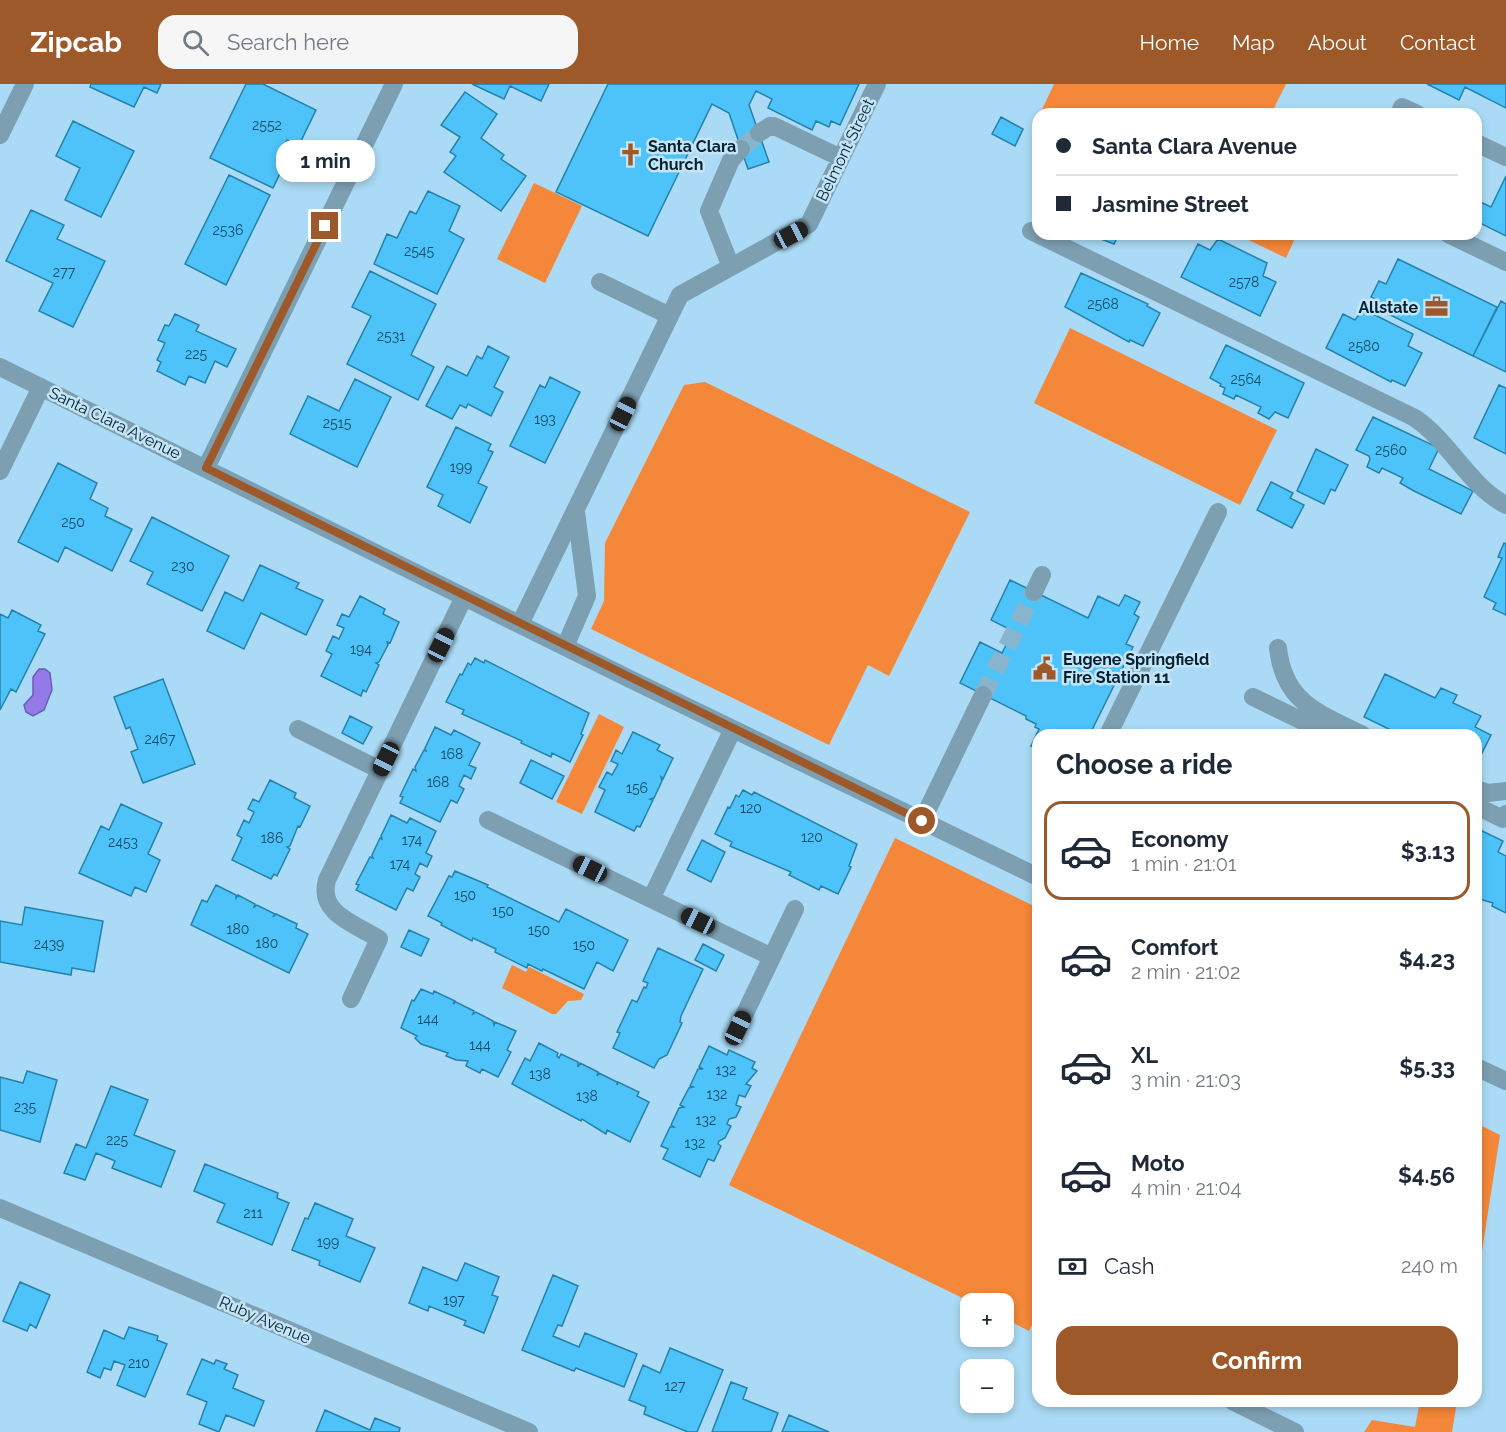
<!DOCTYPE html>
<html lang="en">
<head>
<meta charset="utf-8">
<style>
	body { margin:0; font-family:Raleway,sans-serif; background:#f6f6f7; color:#1f2937; height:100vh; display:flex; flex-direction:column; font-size:22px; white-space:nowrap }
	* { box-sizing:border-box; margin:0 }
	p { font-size:20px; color:#747a83 }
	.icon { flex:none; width:33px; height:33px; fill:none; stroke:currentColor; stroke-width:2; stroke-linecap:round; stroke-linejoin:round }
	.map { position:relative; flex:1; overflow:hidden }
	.sheet { position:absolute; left:1032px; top:645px; width:450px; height:678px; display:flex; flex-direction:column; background:#fff; border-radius:18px; box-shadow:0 3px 9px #0003 }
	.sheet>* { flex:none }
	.hud { position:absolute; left:1032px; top:24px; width:450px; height:132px; border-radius:18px; box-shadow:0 3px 9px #0003; display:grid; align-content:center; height:132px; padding:0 24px; background:#fff }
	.tools { position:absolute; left:960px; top:1209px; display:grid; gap:12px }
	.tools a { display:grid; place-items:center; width:54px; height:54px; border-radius:12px; background:#fff; box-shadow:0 3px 9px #0003; font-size:30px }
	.end { position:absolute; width:27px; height:27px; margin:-14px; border:8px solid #9d592a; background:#fff; box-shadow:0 0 0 3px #fff }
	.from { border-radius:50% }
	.bubble { position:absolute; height:42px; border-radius:18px; background:#fff; box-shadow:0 3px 9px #0003; font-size:20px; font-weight:700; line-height:42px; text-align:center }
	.car { position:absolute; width:18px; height:36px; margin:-18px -9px; border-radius:8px; box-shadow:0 0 4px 2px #0007; background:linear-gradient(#222 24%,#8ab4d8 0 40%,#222 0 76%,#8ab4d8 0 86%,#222 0) }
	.hud b { display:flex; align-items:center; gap:21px; height:57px; font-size:22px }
	.hud b+b { border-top:2px solid #e0e1e3 }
	.hud i { width:15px; height:15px; background:#1f2937 }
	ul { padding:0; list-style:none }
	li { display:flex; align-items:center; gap:18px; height:99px; margin:0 12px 9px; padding:0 12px; border:3px solid transparent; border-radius:18px }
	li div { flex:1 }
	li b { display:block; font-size:22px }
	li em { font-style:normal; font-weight:700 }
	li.current { border-color:#9d592a }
	li>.icon { width:54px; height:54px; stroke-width:1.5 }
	h2 { padding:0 24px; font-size:27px; line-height:72px }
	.pay { display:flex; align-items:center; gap:15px; height:66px; padding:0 24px; font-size:22px }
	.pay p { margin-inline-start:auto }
	.cta { display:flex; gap:12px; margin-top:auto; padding:12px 24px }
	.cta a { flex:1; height:69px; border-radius:18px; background:#9d592a; color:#fff; font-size:24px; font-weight:700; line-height:69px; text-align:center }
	header { display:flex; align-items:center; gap:36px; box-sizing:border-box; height:84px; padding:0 30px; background:#9d592a; color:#fff }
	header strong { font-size:28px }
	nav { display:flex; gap:33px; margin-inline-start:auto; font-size:21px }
	.search { width:420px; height:54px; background:#f6f6f7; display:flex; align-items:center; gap:15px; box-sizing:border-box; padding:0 21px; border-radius:18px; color:#747a83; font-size:22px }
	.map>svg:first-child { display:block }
</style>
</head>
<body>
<header>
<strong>Zipcab</strong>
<div class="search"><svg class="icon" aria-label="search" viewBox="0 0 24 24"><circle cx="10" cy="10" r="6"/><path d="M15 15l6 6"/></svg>Search here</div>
<nav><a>Home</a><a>Map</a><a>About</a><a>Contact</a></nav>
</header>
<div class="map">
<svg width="1506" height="1348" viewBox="0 0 1506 1348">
	<rect width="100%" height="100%" fill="#aadaf5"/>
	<path fill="#f48739" d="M1054 0H1286L1271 30H1040Z
		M534 99 582 122 545 199 497 175Z
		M1236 150H1297L1286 174Z
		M1070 244 1277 346 1240 421 1034 319Z
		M705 298 970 428 889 592 868 581 829 661 591 545 604 517 605 459 684 301Z
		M599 630 624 643 582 730 556 718Z
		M895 754 1038 824V1229L1029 1247 1004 1234V1220L973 1219 729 1101Z
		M512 881 526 888 529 883 584 910 581 916 568 917 556 930H552L502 904Z
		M1476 1039 1500 1051 1476 1206Z
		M1420 1317H1457L1452 1348H1364L1372 1336 1415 1343Z"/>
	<path fill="#9479e9" stroke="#685fb2" stroke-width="1.5" d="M39 585H45L50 589 52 606 44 626 33 632 26 628 24 621 33 611V593Z"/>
	<path fill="#4dc3fa" stroke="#2581a9" stroke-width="1.5" d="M91 0H161L157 9 144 3 134 23 90 3Z
		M246 0H263L316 26 299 61 287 56 279 73 286 77 273 104 210 74Z
		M472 0H549L541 17 510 2 504 15Z
		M608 0H859L840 41 831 37 829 43 816 37 812 46 768 24 772 15 756 7 749 21 769 78 748 85 729 29 712 20 648 152 556 108Z
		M1427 0H1506V24L1465 3 1459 16Z
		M465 8 497 30 481 54 504 71 501 75 526 92 501 127 444 88 456 72 450 68 460 53 441 41Z
		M1001 33 1023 45 1015 62 992 50Z
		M73 37 134 67 101 133 65 116 80 84 56 72Z
		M229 91 270 111 226 201 185 180Z
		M1506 92V152L1476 137V116L1491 123Z
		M428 107 460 122 449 147 464 155 437 210 374 180 387 150 397 154 410 127 416 130Z
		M31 126 64 141 57 155 105 177 73 243 39 227 53 199 6 177Z
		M1088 150H1119L1114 160Z
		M1218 155 1267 179 1263 192 1276 198 1260 232 1181 193 1198 160 1210 166Z
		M1398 175 1497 223 1473 272 1374 223 1377 216 1371 213 1379 197 1386 200Z
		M370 187 436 220 411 271 434 283 418 316 347 280 371 232 352 223Z
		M1081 189 1148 220 1147 222 1160 229 1143 262 1130 256 1129 258 1065 223Z
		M1501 217 1506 220V288L1473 272Z
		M1363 225 1413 250 1408 262 1422 269 1405 302 1392 296 1391 298 1326 264 1343 230 1355 236Z
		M175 230 199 241 196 247 236 265 227 283 215 277 205 299 189 292 185 301 157 287 161 278 157 276 165 259 158 256 165 241 169 242Z
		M1226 261 1304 299 1288 334 1275 328 1269 335 1258 329 1261 323 1236 311 1234 315 1223 310 1225 304 1220 302 1221 300 1210 294Z
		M488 262 509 273 494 303 503 308 491 332 468 320 466 324 460 321 452 335 426 322 447 282 467 292 477 272 482 275Z
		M550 293 580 308 545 379 510 362 540 301 545 304Z
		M355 295 391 313 357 383 290 350 308 312 339 327Z
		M1499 301 1506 304V370L1474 354Z
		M1373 333 1439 364 1429 385 1473 407 1461 430 1414 407 1400 399 1403 394 1382 384 1379 389 1367 383 1370 375 1369 372 1356 366Z
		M456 343 491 360 488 366 493 368 478 399 487 403 470 439 438 422 443 411 427 403Z
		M1316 365 1348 381 1335 407 1331 405 1324 420 1297 407Z
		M58 379 97 399 90 415 108 424 105 432 132 445 112 487 65 463 58 478 18 458Z
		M1271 398 1293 409 1290 414 1304 421 1292 444 1257 426Z
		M152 433 229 472 202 527 147 500 153 488 130 477Z
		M1504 459 1506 460V531L1493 525 1496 519 1484 513 1502 474 1498 473Z
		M260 481 299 499 296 504 323 516 306 551 261 529 244 565 207 547 225 508 243 517Z
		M1010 496 1088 534 1098 512 1119 522 1125 511 1140 518 1134 530 1139 533 1126 560 1133 563 1090 650 1084 647 1082 651H1038V666L1031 662 1039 645 1035 643 1036 640 1026 635V632L960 599 980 558 1002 569 1013 547 991 536Z
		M360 512 385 525 383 530 399 538 390 559 387 558 388 561 379 578 376 579 379 581 366 608 363 606 361 612 321 592 332 570 326 567 333 552 339 555 344 544 337 541 342 530 349 533Z
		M12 526 41 541 38 547 45 550 16 608 11 605 0 626V530L8 534Z
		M475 574 484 579 485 576 589 629 581 650 583 651 570 678 552 669 551 673 521 659 522 657 462 630 464 626 446 618 460 590 462 591 468 579 471 581Z
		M1385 590 1435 614 1441 604 1457 611 1453 619 1481 632 1475 643 1491 651 1476 681V651H1401L1364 633Z
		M163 595 195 680 143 699 131 668 138 665 130 643 126 645 114 613Z
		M350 632 372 643 363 660 342 649Z
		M435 643 451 651 454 646 480 659 469 681 476 684 471 695 464 691 459 702 464 705 457 719 451 716 440 738 400 719 403 713 400 712 413 685 416 687 415 683 424 666 426 667 425 664Z
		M633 648 660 661 657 666 673 674 663 695 661 693 662 697 654 714 650 715 653 716 640 743 637 742 634 747 595 728 605 706 599 703 607 688 612 691 618 680 611 677 616 666 622 670Z
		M531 676 564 692 552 715 520 699Z
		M270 696 296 709 294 714 310 722 300 743 298 742 290 762 287 763 290 765 277 792 274 790 271 795 232 776 242 754 237 751 244 736 249 739 254 728 248 725 253 715 259 718Z
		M743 706 752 711 754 708 857 760 849 782 851 783 838 810 821 802 819 806 789 791 791 788 730 762 732 758 715 750 728 723 730 724 736 711 739 713Z
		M121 720 162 739 148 770 160 776 146 808 135 803 131 812 79 789 101 742 109 746Z
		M391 731 407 739 410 734 436 747 426 769 432 772 427 783 420 779 415 790 420 793 413 807 407 804 396 826 356 806 359 801 356 800 370 773 373 774 372 771 380 754 382 755 381 752Z
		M1476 744 1503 757 1498 768 1506 772V829L1492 822 1493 819 1476 814Z
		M702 756 725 768 711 798 687 786Z
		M455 787 488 801 487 803 559 838 566 825 628 856 613 887 597 878 584 905 543 885 542 887 528 880 527 884 495 868 496 865 473 854 472 857 441 841 442 839 428 832 449 792 452 793Z
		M216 801 236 811V814L238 811 255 820 254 823 257 821 275 830 273 833 276 830 297 840 296 844 308 850 289 889 191 841 202 816 207 818Z
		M25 823 103 837 94 888 72 884 71 891 0 878V837L22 841Z
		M409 846 429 855 421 872 401 863Z
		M703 860 724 871 716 887 695 876Z
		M658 864 703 885 681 932 680 938 682 939 667 971 659 975 654 984 613 964 620 949 617 948 632 916 637 918 644 903 646 904 648 899 643 897Z
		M421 905 433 910 434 907 455 917 453 920 456 918 474 927 473 930 476 928 493 937 494 941 495 938 516 947 507 966 511 968 498 993 482 985 480 989 466 982 468 977 456 976 446 972 448 969 421 960 415 954 417 952 401 944 412 916 414 917Z
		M539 959 558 969 557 972 559 974 561 970 578 978V983L580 979 598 988 597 992 599 989 617 998V1001L618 998 639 1008 637 1012 649 1018 630 1058 607 1046 606 1050 582 1035 581 1037 512 1000 525 974 530 977Z
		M709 962 727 971 729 966 755 978 752 984 757 987 746 1000 751 1002 745 1013 739 1011 736 1021 741 1023 736 1033 729 1035 727 1040 731 1042 725 1054 719 1057 718 1060 721 1062 714 1077 708 1075 700 1093 663 1075 668 1065 661 1062 670 1043H674L671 1041 679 1024 684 1023 680 1021 689 1004 693 1003 690 1002 698 985H703L699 983Z
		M27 987 57 996 40 1058 0 1046V993L23 999Z
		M111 1002 148 1016 134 1051 175 1067 161 1103 112 1084 115 1077 96 1069 85 1096 64 1089 76 1060 86 1064Z
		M205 1080 278 1109 277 1114 289 1119 272 1161 217 1138 225 1120 194 1107Z
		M315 1119 353 1135 346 1152 375 1164 360 1198 319 1181 320 1177 292 1166 305 1134 308 1135Z
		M465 1179 499 1193 492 1211 498 1213 484 1249 464 1241 466 1237 429 1222 428 1227 409 1219 423 1183 457 1197Z
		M553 1191 578 1202 562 1242 558 1241 553 1252 579 1263 585 1249 637 1270 624 1303 576 1284 574 1287 522 1266Z
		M20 1198 50 1211 36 1244 30 1240 27 1247 3 1237Z
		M129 1243 158 1252 157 1256 167 1260 145 1313 117 1301 125 1281 114 1277 111 1286 104 1284 100 1294 87 1288 104 1246 124 1255Z
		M670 1264 723 1286 697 1348H688L644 1330 646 1323 629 1316 643 1281 660 1289Z
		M202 1275 214 1280 216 1276 227 1280 224 1285 238 1291 233 1304 264 1317 254 1342 226 1331 219 1348 199 1340 207 1318 187 1310Z
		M731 1298 747 1304 743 1315 778 1329 771 1348H712Z
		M325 1326 370 1346 375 1334 400 1344 399 1348H316Z
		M789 1331 829 1348H782Z"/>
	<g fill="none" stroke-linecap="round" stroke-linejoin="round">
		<path stroke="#88b5ce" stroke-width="18" stroke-dasharray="18 9" stroke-linecap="butt" d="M741 65 759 49
			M983 611 1034 508"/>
		<path stroke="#7d9fb2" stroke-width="18" d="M1399 30 1402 23 1417 30
			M759 49 770 42H774L841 74
			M0 51 25 0
			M1476 59 1506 73
			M1031 147 1415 334C1450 358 1469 402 1506 421
			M1448 150 1506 178
			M731 183 709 127 731 76 741 65
			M600 198 670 232
			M0 283 634 597 1038 793
			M206 384 394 0
			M0 387 41 303
			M1034 508 1042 491
			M520 540 680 211 809 140 877 0
			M565 563 587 512 576 428
			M1278 564C1284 619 1319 629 1363 651
			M1253 613 1331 651
			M298 645 380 686
			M1108 651 1218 428
			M1476 705 1488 709 1506 707
			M1476 722 1503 735 1506 730
			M488 736 651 815 733 645
			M922 737 983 611
			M651 815 772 873 738 944
			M772 873 795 825
			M351 915 379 855C358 841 317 830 327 796L464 513
			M1476 983 1506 997
			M0 1124 529 1348
			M1232 1317 1295 1348"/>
	</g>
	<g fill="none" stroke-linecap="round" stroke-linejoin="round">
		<path stroke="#9d592a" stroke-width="8" d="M325 142 206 384 922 737"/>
	</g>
	<defs>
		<symbol id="church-bare" viewBox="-9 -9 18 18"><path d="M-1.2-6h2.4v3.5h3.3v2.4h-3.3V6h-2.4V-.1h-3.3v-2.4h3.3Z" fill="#9d592a" stroke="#c5e5f7" stroke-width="2.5" paint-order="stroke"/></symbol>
		<symbol id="office-bare" viewBox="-9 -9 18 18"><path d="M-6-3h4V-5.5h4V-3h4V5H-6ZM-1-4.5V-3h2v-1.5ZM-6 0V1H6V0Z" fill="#9d592a" stroke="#c5e5f7" stroke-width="2.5" paint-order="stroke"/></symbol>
		<symbol id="civic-bare" viewBox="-9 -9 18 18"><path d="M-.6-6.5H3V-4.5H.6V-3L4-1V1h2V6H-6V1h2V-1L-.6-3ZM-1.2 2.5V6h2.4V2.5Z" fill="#9d592a" stroke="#c5e5f7" stroke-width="2.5" paint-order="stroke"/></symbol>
	</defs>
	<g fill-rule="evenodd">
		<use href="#church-bare" x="614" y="54" width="33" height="33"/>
		<use href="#office-bare" x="1420" y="206" width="33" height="33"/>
		<use href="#civic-bare" x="1028" y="568" width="33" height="33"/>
	</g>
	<g text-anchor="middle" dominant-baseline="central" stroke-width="5" stroke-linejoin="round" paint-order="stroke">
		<g font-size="14" fill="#134a64">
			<text x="267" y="41">2552</text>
			<text x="228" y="146">2536</text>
			<text x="419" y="167">2545</text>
			<text x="64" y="188">277</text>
			<text x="1244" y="198">2578</text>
			<text x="1103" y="220">2568</text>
			<text x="391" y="252">2531</text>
			<text x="1364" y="262">2580</text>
			<text x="196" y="270">225</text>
			<text x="1246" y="295">2564</text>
			<text x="545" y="335">193</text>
			<text x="337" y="339">2515</text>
			<text x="1391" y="366">2560</text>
			<text x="461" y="383">199</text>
			<text x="73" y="438">250</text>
			<text x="183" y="482">230</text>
			<text x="361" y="565">194</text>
			<text x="160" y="655">2467</text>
			<text x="452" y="670">168</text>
			<text x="438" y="698">168</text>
			<text x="637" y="704">156</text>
			<text x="751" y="724">120</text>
			<text x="812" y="753">120</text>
			<text x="272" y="754">186</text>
			<text x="412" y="756">174</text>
			<text x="123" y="758">2453</text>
			<text x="400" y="780">174</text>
			<text x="465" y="811">150</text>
			<text x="503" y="827">150</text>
			<text x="238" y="845">180</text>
			<text x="539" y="846">150</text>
			<text x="267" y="859">180</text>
			<text x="49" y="860">2439</text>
			<text x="584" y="861">150</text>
			<text x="428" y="935">144</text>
			<text x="480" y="961">144</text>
			<text x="726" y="986">132</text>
			<text x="540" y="990">138</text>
			<text x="717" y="1010">132</text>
			<text x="587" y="1012">138</text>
			<text x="25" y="1023">235</text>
			<text x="706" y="1036">132</text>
			<text x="117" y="1056">225</text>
			<text x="695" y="1059">132</text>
			<text x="253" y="1129">211</text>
			<text x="328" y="1158">199</text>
			<text x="454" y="1216">197</text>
			<text x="139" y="1279">210</text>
			<text x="675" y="1302">127</text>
		</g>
		<g font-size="16" font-weight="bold" fill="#002232" stroke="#c5e5f7" text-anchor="start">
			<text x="648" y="62">Santa Clara<tspan x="648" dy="18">Church</tspan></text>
			<text x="1418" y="223" text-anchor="end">Allstate</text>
			<text x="1063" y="575">Eugene Springfield<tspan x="1063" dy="18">Fire Station 11</tspan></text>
		</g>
		<g font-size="16" fill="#002232" stroke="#c5e5f7">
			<text transform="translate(845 66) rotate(-64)">Belmont Street</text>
			<text transform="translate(115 339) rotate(26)">Santa Clara Avenue</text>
			<text transform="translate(265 1236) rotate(23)">Ruby Avenue</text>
		</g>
	</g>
</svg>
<div class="tools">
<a>+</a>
<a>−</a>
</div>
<i class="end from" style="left:922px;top:737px"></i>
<i class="end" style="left:325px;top:142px"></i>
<div class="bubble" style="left:276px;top:56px;width:99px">1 min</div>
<i class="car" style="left:791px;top:151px;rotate:62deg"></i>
<i class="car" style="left:623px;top:330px;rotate:26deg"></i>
<i class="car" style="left:441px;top:561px;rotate:26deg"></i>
<i class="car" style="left:386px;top:675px;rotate:206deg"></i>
<i class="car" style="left:590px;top:785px;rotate:296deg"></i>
<i class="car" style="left:698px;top:837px;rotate:296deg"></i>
<i class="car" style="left:738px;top:944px;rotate:25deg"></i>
<div class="hud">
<b><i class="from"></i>Santa Clara Avenue</b>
<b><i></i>Jasmine Street</b>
</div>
<section class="sheet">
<h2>Choose a ride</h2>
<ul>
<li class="current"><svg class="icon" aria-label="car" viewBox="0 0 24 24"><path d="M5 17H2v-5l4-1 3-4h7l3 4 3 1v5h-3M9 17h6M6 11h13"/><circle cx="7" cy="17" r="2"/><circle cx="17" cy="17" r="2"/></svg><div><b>Economy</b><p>1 min · 21:01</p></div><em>$3.13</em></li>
<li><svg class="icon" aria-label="car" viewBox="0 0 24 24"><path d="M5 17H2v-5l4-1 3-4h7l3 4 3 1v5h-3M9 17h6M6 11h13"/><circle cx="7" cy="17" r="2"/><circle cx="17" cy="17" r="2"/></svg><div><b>Comfort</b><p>2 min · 21:02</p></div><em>$4.23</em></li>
<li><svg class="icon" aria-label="car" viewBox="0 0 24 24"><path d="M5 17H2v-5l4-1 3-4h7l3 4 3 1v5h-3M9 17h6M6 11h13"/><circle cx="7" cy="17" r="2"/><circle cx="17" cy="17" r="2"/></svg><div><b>XL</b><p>3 min · 21:03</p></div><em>$5.33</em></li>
<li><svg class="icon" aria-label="car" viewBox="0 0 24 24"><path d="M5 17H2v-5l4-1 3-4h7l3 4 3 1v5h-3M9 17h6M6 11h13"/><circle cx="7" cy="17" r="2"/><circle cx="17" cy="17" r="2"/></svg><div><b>Moto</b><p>4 min · 21:04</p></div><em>$4.56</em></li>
</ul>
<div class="pay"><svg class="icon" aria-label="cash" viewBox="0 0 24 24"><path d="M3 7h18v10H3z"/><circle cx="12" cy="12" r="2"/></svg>Cash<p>240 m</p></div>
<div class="cta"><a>Confirm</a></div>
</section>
</div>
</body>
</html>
